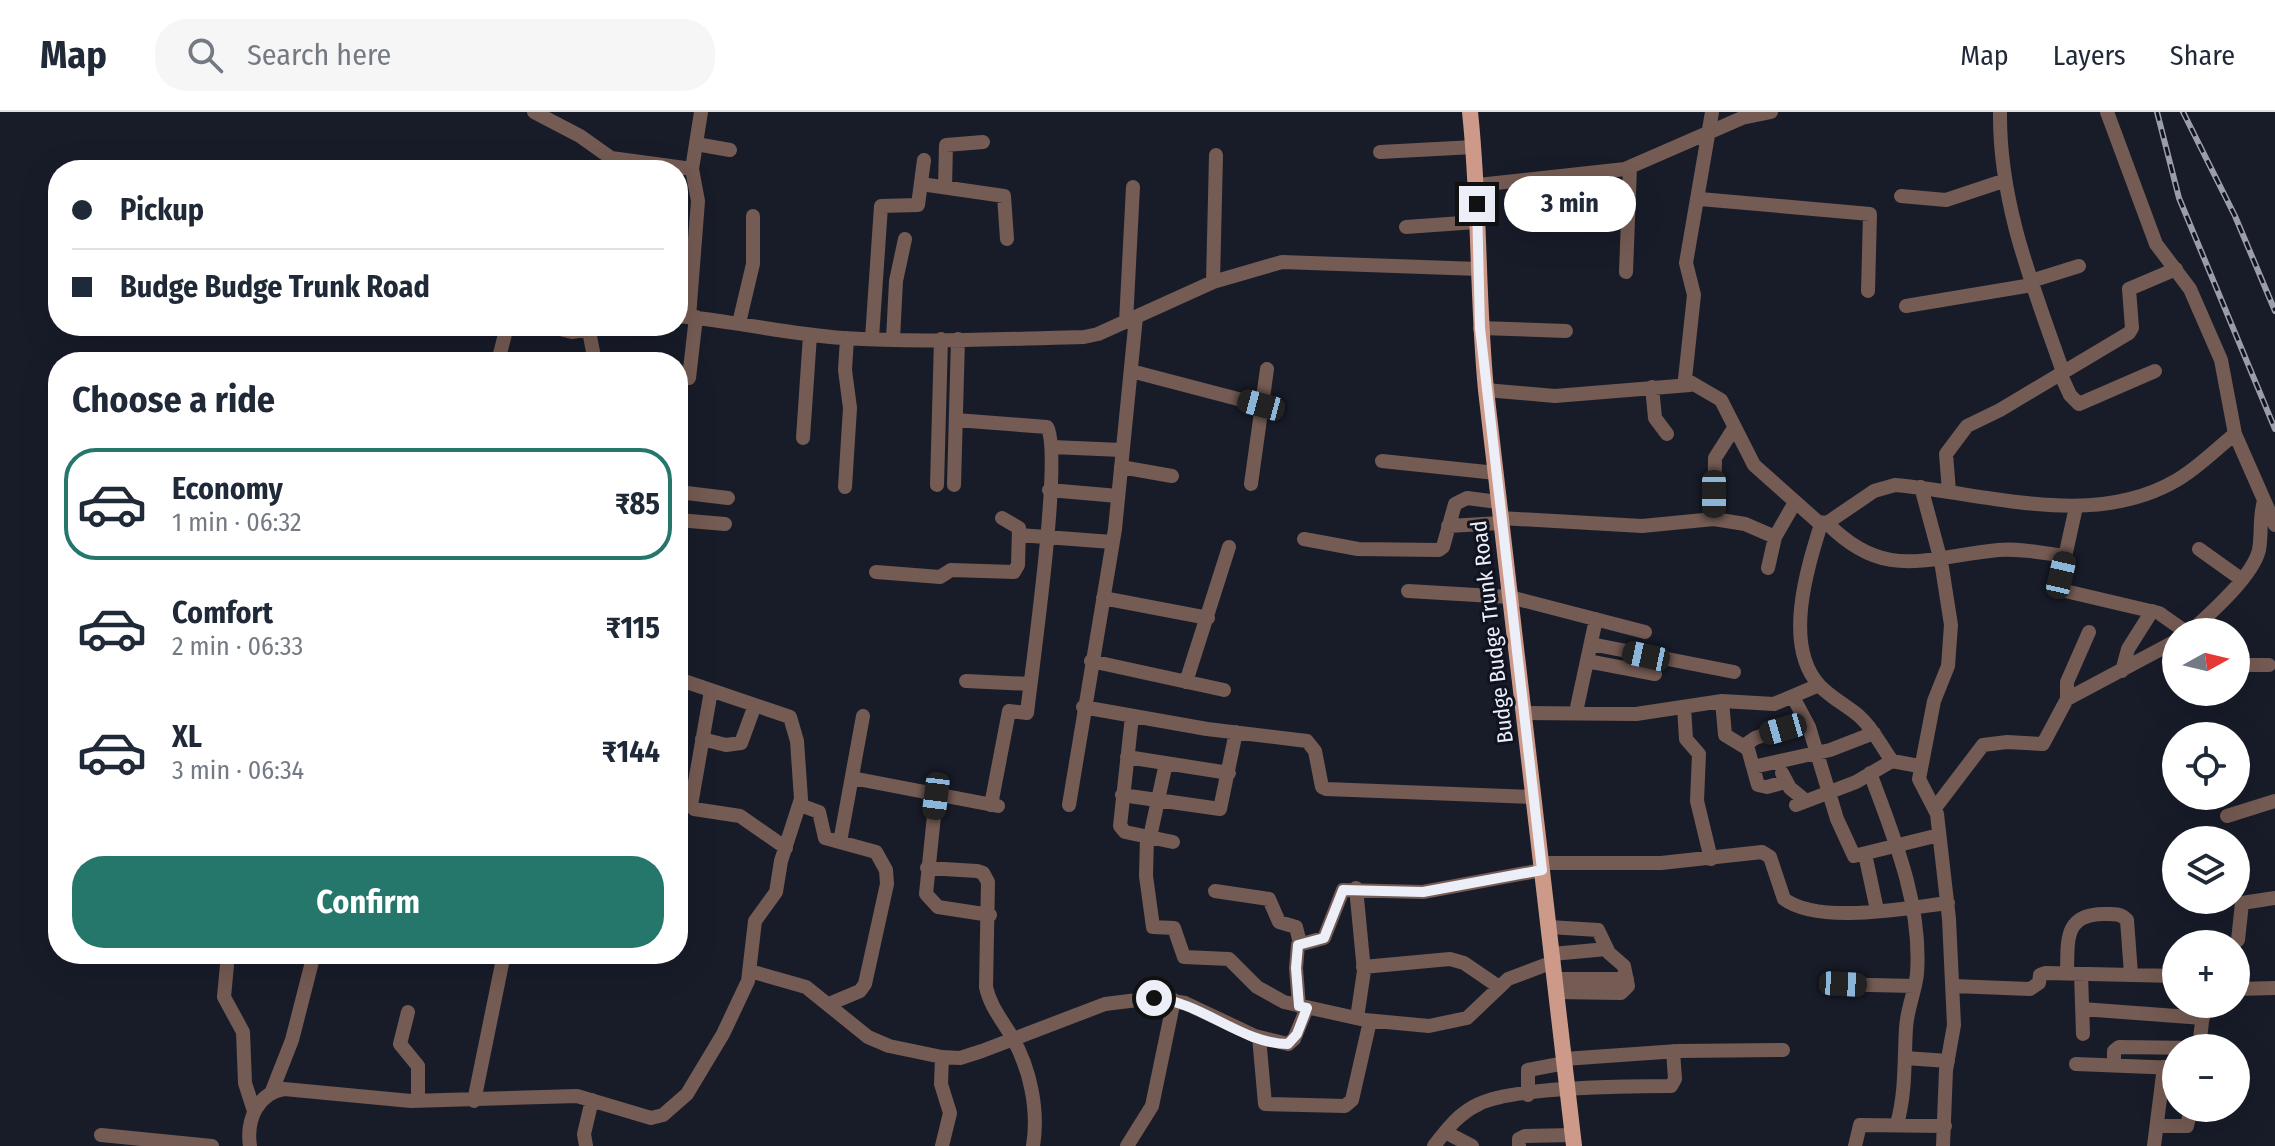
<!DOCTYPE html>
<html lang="en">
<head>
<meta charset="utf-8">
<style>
	body { margin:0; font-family:"Fira Sans Condensed",sans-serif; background:#f6f6f7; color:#1f2937; height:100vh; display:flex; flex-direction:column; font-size:30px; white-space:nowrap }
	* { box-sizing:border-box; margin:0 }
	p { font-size:26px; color:#747a83 }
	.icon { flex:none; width:44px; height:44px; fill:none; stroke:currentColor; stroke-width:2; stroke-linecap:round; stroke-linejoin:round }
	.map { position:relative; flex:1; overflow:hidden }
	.side { position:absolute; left:48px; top:240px; width:640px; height:612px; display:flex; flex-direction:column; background:#fff; border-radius:32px; box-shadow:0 8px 32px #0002 }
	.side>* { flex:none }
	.banner { position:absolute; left:48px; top:48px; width:640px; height:176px; border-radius:32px; box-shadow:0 8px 32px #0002; display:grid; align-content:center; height:176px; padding:0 24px; background:#fff }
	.needle { width:52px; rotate:82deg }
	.fabs { position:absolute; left:2162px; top:506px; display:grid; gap:16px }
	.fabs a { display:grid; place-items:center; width:88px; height:88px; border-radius:50%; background:#fff; box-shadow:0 8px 32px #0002; font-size:40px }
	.end { position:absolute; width:36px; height:36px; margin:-18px; border:10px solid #eceff8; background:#111; box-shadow:0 0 0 4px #111 }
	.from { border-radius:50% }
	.bubble { position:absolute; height:56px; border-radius:28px; background:#fff; box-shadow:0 8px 32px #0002; font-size:26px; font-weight:700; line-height:56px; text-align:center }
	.car { position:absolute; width:24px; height:48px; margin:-24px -12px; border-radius:10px; box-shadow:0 0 6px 2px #0007; background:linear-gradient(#222 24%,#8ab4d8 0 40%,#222 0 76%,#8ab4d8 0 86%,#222 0) }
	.banner b { display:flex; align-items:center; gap:28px; height:76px; font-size:30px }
	.banner b+b { border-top:2px solid #e0e1e3 }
	.banner i { width:20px; height:20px; background:#1f2937 }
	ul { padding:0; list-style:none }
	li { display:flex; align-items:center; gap:24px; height:112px; margin:0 16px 12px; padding:0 8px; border:4px solid transparent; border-radius:32px }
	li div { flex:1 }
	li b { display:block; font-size:30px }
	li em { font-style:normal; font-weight:700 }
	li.active { border-color:#25766b }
	li>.icon { width:72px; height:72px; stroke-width:1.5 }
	h2 { padding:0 24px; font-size:36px; line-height:96px }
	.cta { display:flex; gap:16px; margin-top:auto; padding:16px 24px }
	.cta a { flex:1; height:92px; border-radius:32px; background:#25766b; color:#fff; font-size:32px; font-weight:700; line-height:92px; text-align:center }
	header { display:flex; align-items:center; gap:48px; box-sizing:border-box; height:112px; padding:0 40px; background:#fff; border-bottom:2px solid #e0e1e3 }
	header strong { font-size:38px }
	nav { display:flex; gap:44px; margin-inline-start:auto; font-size:28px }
	.search { width:560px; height:72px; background:#f6f6f7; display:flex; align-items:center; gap:20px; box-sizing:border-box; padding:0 28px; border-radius:32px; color:#747a83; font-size:30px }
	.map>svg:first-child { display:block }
</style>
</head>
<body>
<header>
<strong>Map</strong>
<div class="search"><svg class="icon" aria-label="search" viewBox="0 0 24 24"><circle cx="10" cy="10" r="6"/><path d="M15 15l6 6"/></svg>Search here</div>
<nav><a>Map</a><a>Layers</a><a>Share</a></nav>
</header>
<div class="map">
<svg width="2275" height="1034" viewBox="0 0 2275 1034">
	<rect width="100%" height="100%" fill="#181c29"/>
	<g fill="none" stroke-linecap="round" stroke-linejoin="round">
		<path stroke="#745b53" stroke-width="14" d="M534 0 580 24 611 46 692 57
			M1712 0 1686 151 1694 183 1685 267 1721 288 1754 353 1818 410 1827 411 1874 379 1895 373C1987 381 2092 418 2177 368 2198 356 2216 337 2235 322
			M2000 0C1999 92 2033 174 2063 260
			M2107 0 2156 132 2190 177 2221 248 2235 322 2275 413
			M696 32 730 38
			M1380 40 1474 35
			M921 72 1004 84 1007 127
			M1478 73 1625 57 1742 6 1771 0
			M945 75 946 33 983 30
			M1901 84 1946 88 2003 69
			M1700 87 1870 102 1868 179
			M1406 115 1476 110
			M1626 160 1630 55
			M2031 169 2079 154
			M1213 170 1216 43
			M1906 194 2032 173
			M678 204C734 209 787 222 843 226 922 231 1004 227 1084 225L1098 222 1213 170 1282 150 1479 157
			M689 205 698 89 692 57 701 0
			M1126 210 1133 75
			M739 211 753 152V104
			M548 214 572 220 610 214
			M1480 216 1566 219
			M589 219 595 250
			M872 226 881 94 918 93 924 48
			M893 227 896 169 905 127
			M498 250 507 214
			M1131 259 1261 293
			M2060 261 2070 283 2079 292 2155 259
			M689 266 696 205
			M1652 275 1655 306 1667 322
			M1486 278 1555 284 1690 273
			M956 308 1047 315C1063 341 1032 556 1027 601L1009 599 991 693
			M803 326 810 223
			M1052 335 1122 338
			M1382 349 1496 361
			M1121 355 1172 364
			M1251 372 1267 257
			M937 373 941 227
			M954 373 958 227
			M845 375 850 296 845 258 847 226
			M1921 375 1941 449 1951 513 1948 554 1934 589 1919 667 1937 702 1949 807 1954 913 1946 958 1943 1034
			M1049 378 1118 384
			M1949 379 1946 342 1967 314 2000 298 2129 221 2132 216 2129 177 2176 157
			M678 380 728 386
			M2076 395 2061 463V478L2159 501 2186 520
			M1500 406 1642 414 1714 407 1745 412 1775 425
			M1714 407 1715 346 1734 316
			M678 408 725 412
			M1827 411C1885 470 1926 445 1998 438 2020 436 2043 441 2065 444
			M1821 412C1807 457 1783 533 1819 573 1831 586 1846 593 1859 604 1873 616 1881 634 1892 649L1919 654
			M1448 414 1501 411
			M1019 423 1112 430
			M1304 427 1358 437 1439 438 1443 435 1455 392 1467 386 1498 390
			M2199 437 2241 467
			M1768 456 1775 425 1794 392
			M876 460 940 465 951 458 1014 460 1018 453 1019 416 1002 406
			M1408 479 1510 485 1645 520
			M1103 486 1208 506
			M2190 520C2210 502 2253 464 2259 438 2262 422 2259 406 2264 389
			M1591 532 1734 560
			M1091 549 1224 578
			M1587 549 1655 562
			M2236 553H2269
			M2122 559 2128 537 2152 499
			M966 569 1030 572
			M1186 570 1229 435
			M711 579 691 693 694 697 740 704 786 736
			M1793 585 1809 615 1837 707 1854 744 1939 723
			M2067 587V570L2089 520
			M1722 589 1725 623 1748 637 1758 673 1767 675 1785 670
			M1083 595 1207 617 1307 629 1315 639 1322 675 1326 677 1533 685
			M1684 595 1686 627 1699 642 1697 689 1711 747
			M1576 600 1596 507
			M1523 601 1636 602 1722 589 1774 592 1819 573
			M1132 604 1120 714 1125 720 1173 730
			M702 627 726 633 741 631 755 593
			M1745 633 1755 626 1806 610
			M1127 645 1229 661
			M1753 655 1830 638 1874 621
			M1782 661 1790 676 1806 689
			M1870 661C1894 725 1922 792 1917 862 1915 880 1907 897 1906 916 1904 949 1906 980 1897 1012
			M852 666 998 694
			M1122 683 1220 697 1236 620
			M936 684 926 782 938 795 990 803
			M800 693 819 700 825 726 876 740 886 758 887 772 865 872 860 879 829 892
			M1069 693 1115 417 1136 205
			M1796 693 1856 670 1892 649
			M1935 696 1983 633 2007 630 2043 632 2067 587 2176 529
			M2227 704 2275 689
			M1147 724 1146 764 1153 815 1174 816 1184 845 1229 847 1257 875 1284 890 1365 908 1429 914 1467 906 1508 867 1553 850
			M1150 725 1166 651
			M840 730 863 604
			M1865 742 1877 798
			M1541 751H1661L1762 740 1770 745 1784 787C1819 813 1906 796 1948 791
			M927 756 977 759 983 761 988 770 986 875C990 894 1002 908 1012 925 1030 956 1039 998 1033 1034
			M1356 776 1364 859 1357 906
			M1215 779 1269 787 1279 810 1296 815 1300 831
			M1549 815 1598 818 1609 841 1624 854 1628 874 1621 881 1556 880
			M2238 828 2242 791 2275 786
			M228 842 224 885 243 920 245 971 254 999
			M1552 842 1607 837
			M1363 855 1450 847 1464 851 1499 875
			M750 859 806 875 868 925 889 934 942 945 960 946 982 939 1105 892 1154 886 1185 891 1255 924 1288 932 1294 927 1307 896
			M2067 861C2068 830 2063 802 2104 802 2114 802 2120 801 2127 808L2131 862
			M2081 862 2083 922
			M1555 867H1627
			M1826 872 1915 874
			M1953 874 2030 877 2039 871 2040 863 2045 861 2176 864
			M2236 877 2275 876
			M1299 894 1296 856 1298 833 1324 826 1343 778 1423 780 1542 758
			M2082 897 2203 906
			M408 900 400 932 418 954V989
			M1259 925 1265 992 1345 994 1352 988 1370 909
			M2199 936 2204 892
			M942 945 941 972 950 1001 942 1034
			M1905 946 1948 949
			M1564 947 1678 939 1783 938
			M2076 952 2176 956
			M2114 953V939L2119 935 2198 936
			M272 979 292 928 314 842
			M1528 983V958L1565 951
			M474 989 504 842
			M2157 1014H2187L2191 996
			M1445 1020 1472 1034
			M101 1023 212 1034
			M250 1034C246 1008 258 981 284 977L411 989 577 984 651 1006 663 1003 687 982 723 922 748 869 755 809 776 780 781 749 801 687 797 629 790 605 678 567
			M586 1034 584 1022 592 988
			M1127 1034 1152 994 1174 888
			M1434 1034C1447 1017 1459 1001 1479 992 1513 975 1630 974 1671 974L1675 967 1673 939
			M1519 1034V1027L1525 1024 1573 1023
			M1855 1034 1860 1013 1945 1014
			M2154 1034 2164 955"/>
		<path stroke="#cd9a89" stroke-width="16" d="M1470 0C1480 92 1477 185 1486 278L1574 1034"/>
		<defs>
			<path id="rail" d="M2157 0 2179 86 2275 317
				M2183 0 2235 104 2275 199"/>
		</defs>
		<use href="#rail" stroke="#9b9ea9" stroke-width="6"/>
		<use href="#rail" stroke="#0f131f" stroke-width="3" stroke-dasharray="9" stroke-linecap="butt"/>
	</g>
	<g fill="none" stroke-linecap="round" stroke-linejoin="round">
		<path stroke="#eceff8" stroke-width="10" d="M1154 886C1202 890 1242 932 1288 932L1297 922 1307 896 1299 894 1296 856 1298 833 1324 826 1343 778 1423 780 1542 758 1480 216 1477 92"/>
	</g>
	<g text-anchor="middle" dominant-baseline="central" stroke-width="6" stroke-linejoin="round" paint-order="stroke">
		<g font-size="22" fill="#eceff8" stroke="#0f131f">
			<text transform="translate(1492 520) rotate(-97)">Budge Budge Trunk Road</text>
		</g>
	</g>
</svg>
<div class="fabs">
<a><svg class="needle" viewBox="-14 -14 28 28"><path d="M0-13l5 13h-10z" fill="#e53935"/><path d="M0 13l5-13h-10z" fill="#747a83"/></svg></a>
<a><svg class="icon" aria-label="locate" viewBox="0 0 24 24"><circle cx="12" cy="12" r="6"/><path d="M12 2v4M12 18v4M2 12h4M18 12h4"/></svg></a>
<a><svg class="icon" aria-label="layers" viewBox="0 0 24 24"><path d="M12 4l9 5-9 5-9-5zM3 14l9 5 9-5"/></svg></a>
<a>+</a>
<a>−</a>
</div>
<i class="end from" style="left:1154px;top:886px"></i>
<i class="end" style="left:1477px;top:92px"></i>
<div class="bubble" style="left:1504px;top:64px;width:132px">3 min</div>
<i class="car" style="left:1261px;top:293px;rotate:285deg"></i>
<i class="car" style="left:1714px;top:382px;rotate:180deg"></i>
<i class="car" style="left:2061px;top:463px;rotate:13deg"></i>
<i class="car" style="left:1646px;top:544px;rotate:282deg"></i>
<i class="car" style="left:1783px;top:617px;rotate:254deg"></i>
<i class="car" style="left:936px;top:684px;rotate:187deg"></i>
<i class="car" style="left:1843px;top:872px;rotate:93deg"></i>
<div class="banner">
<b><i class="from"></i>Pickup</b>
<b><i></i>Budge Budge Trunk Road</b>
</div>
<section class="side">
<h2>Choose a ride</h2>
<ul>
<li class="active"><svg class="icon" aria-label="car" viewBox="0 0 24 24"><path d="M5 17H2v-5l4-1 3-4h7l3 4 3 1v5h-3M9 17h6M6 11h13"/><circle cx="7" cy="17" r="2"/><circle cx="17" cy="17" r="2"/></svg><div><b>Economy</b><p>1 min · 06:32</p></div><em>₹85</em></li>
<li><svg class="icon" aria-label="car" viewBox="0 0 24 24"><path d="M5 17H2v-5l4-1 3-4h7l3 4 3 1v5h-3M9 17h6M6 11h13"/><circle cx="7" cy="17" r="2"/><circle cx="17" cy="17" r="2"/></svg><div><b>Comfort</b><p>2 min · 06:33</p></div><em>₹115</em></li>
<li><svg class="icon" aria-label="car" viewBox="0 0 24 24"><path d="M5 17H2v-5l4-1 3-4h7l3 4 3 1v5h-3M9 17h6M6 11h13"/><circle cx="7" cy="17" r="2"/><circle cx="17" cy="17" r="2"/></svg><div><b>XL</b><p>3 min · 06:34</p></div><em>₹144</em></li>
</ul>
<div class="cta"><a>Confirm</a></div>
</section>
</div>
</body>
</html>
